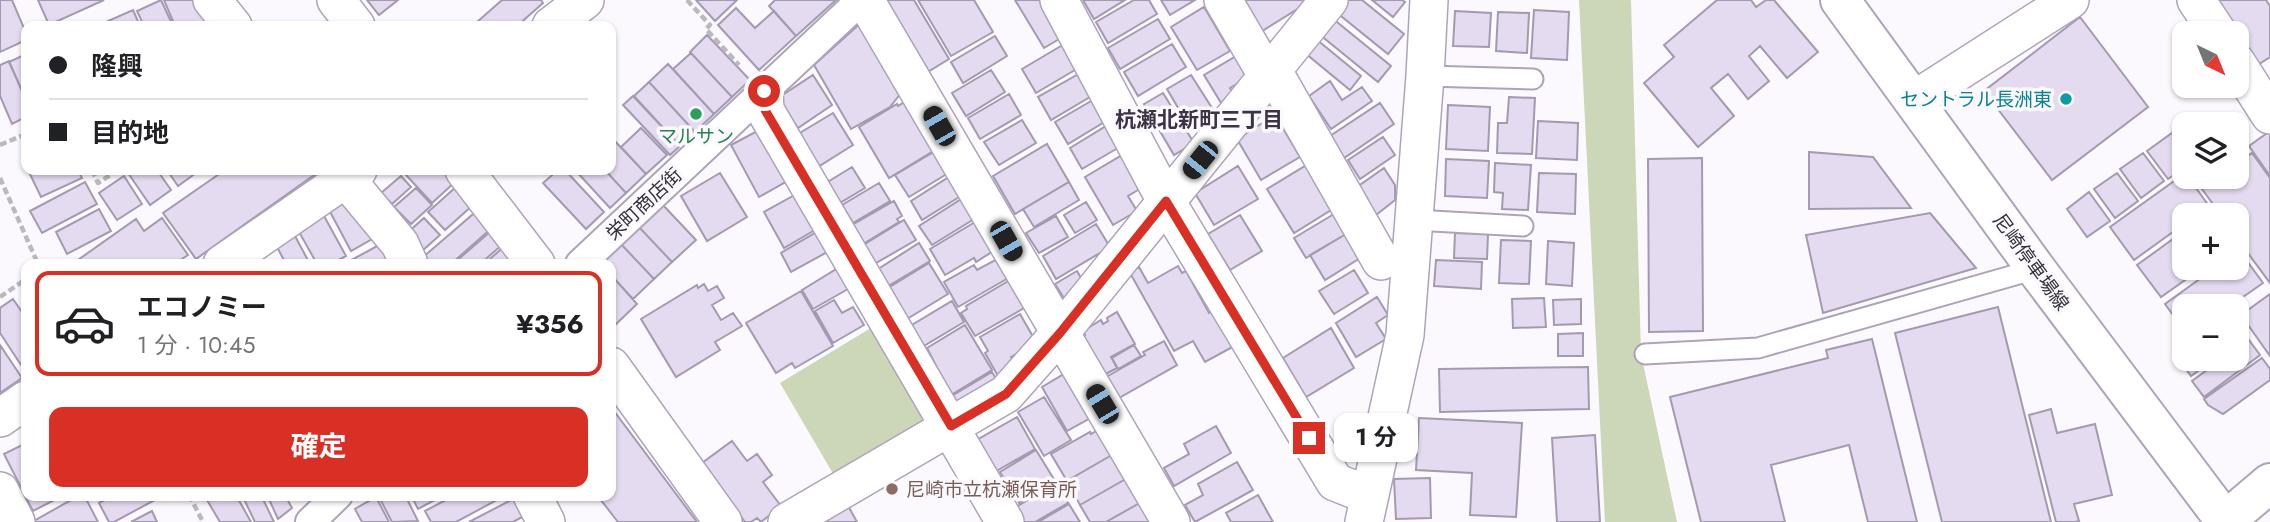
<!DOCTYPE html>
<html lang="ja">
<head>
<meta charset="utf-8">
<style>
	body { margin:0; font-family:Jost,"Noto Sans JP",sans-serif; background:#f2f2f2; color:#202124; height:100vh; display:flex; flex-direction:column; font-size:26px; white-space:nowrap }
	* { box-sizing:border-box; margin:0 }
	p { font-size:23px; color:#757577 }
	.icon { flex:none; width:38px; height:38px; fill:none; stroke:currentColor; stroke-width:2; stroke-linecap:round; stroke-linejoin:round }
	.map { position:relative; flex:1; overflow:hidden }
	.sheet { position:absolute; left:21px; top:259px; width:595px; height:242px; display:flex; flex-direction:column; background:#fff; border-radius:14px; box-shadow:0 2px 5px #0004 }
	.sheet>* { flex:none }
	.top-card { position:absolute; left:21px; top:21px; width:595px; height:154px; border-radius:14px; box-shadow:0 2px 5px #0004; display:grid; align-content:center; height:154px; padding:0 28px; background:#fff }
	.needle { width:46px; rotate:137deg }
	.controls { position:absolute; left:2172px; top:21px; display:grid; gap:14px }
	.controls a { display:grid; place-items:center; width:77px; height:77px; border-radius:14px; background:#fff; box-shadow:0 2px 5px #0004; font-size:35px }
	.end { position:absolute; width:32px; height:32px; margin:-16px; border:9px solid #d93025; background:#fff; box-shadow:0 0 0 4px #fff }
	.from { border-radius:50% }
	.bubble { position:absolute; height:49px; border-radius:14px; background:#fff; box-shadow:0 2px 5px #0004; font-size:23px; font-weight:700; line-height:49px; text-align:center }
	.car { position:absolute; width:21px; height:42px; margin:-21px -10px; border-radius:9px; box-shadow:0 0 5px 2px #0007; background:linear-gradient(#222 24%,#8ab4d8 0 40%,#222 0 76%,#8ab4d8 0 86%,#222 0) }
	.top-card b { display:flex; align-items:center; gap:24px; height:66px; font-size:26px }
	.top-card b+b { border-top:2px solid #e0e0e0 }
	.top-card i { width:18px; height:18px; background:#202124 }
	ul { padding:12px 0 0; list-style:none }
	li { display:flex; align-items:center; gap:21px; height:105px; margin:0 14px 10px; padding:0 14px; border:4px solid transparent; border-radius:14px }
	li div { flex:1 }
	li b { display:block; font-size:26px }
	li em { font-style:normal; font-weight:700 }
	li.on { border-color:#d93025 }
	li>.icon { width:63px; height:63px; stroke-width:1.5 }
	.primary-button { display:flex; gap:14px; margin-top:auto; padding:14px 28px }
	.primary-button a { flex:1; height:80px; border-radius:14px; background:#d93025; color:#fff; font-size:28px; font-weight:700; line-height:80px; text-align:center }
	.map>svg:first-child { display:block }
</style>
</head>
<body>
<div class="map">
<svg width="2270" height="522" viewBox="0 0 2270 522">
	<rect width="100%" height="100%" fill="#fbf9fe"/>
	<path fill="#cbd7b7" d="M1579 0H1631L1641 354 1677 522H1605Z
		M879 323 930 423 835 477 780 383Z"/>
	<path fill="#e5dbf1" stroke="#a49aaf" stroke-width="2" d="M0 0H12L26 33V40L0 52Z
		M38 0H104L49 25Z
		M161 0 173 26H144L137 11Z
		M164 0H196L207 26H175Z
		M367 0H398L379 15Z
		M502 0H541L543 3 517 26H481L477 22Z
		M696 0H737L715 21Z
		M775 0H836L796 36 769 6Z
		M883 0H914L949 59 926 73Z
		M918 0H974L993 32 951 56Z
		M1015 0H1052L1071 32 1044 48Z
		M1083 0H1125L1094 19Z
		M1134 0H1149L1157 14 1108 43 1096 22Z
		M1161 0H1195L1170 15Z
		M1239 0H1312L1259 33Z
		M1346 0H1362L1404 34 1388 54 1336 12Z
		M1372 0H1402L1405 2 1393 17Z
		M1717 0H1751L1756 7 1766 0H1774L1818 52 1787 78 1760 46 1749 56 1769 81 1748 99 1728 74 1711 88 1734 116 1698 147 1644 83 1674 57 1664 45Z
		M2214 0H2266L2270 6V57L2256 66Z
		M1204 7 1230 51 1197 70 1171 27Z
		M736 8 755 28 774 11 796 36 759 70 718 25Z
		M133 10 140 26H111L108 21Z
		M1534 10 1569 12 1567 60 1531 58Z
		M1455 11 1491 13 1489 47 1453 46Z
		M1498 12 1529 13 1527 53 1496 51Z
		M2080 17 2148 107 2052 180 1984 91Z
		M1332 18 1391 66 1378 82 1319 34Z
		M1158 19 1170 39 1120 69 1108 48Z
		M864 20 905 88 890 107 851 129 814 65Z
		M707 35 750 80 732 97 690 52Z
		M995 36 1007 56 963 83 951 62Z
		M1316 39 1361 76 1350 90 1305 53Z
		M1066 43 1080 67 1036 93 1022 69Z
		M1172 44 1186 67 1138 96 1124 72Z
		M691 53 732 97 714 114 673 69Z
		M26 54V100L9 62Z
		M1238 55 1250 76 1230 88 1236 98 1223 106 1204 75Z
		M9 61 26 100V117L12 124 0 96V65Z
		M668 64 714 114 695 132 649 82Z
		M991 70 1005 92 966 116 952 93Z
		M1082 72 1095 94 1051 120 1038 97Z
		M813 75 832 105 798 128 778 98Z
		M1191 75 1212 108 1187 123 1167 89Z
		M1330 81 1342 100 1362 87 1372 101 1331 129 1309 96Z
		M649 82 695 132 680 146 634 96Z
		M1163 93 1194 143 1174 155 1144 104Z
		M1009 94 1021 115 980 139 968 118Z
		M633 96 680 146 670 155 623 105Z
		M1098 97 1111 118 1068 144 1055 122Z
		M1509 97 1535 98 1532 154 1497 153 1498 123H1507Z
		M906 101 935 150 889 178 859 127 897 104 898 106Z
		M1380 103 1394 124 1344 158 1330 136Z
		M1448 105 1490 107 1488 151 1446 149Z
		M833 113 853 145 813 170 793 137Z
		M1275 115 1300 157 1261 180 1237 139Z
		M1022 120 1036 143 999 165 984 142Z
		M2190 120 2193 124H2184V168L2168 179 2147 151Z
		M1538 121 1578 123 1577 160 1536 158Z
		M1111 123 1123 145 1082 169 1070 148Z
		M641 128 667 155 646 174 621 147Z
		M761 129 789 180 759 197 731 145Z
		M2270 131V176L2249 146Z
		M611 137 646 174 626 193 605 170H611Z
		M1383 137 1395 155 1360 179 1348 160Z
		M1047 144 1069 182 1015 214 993 176Z
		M937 150 950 172 909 197 895 175Z
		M1129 151 1148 184 1128 196 1137 211 1113 225 1085 177Z
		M1809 152 1873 157 1911 208 1809 209Z
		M2143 153 2164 181 2141 198 2120 169Z
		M2252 153 2270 178V283L2236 237V215H2221L2202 189 2219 177H2236V164Z
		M1702 158 1703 331 1649 332 1648 159Z
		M1446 159 1489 161 1487 198 1445 196Z
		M1310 163 1336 207 1294 233 1267 189Z
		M1495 163 1531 165 1528 210 1502 209 1503 193 1494 192Z
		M1238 166 1258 199 1214 225 1195 193Z
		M852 167 865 188 833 207 821 186Z
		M1384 168 1395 185V200L1376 215 1357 187Z
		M28 170H78L82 178 41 197Z
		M134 170H157L171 190 150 205 128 173Z
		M167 170H200L178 186Z
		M225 170H310L314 175 196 259 163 213Z
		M412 170H443L455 182 432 203 406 175Z
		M558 170H565L604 212 586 229 543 183Z
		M575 170H605L626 193 610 208Z
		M720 173 747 217 707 241 681 196Z
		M1539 173 1576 174 1575 214 1537 212Z
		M2117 173 2138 201 2115 218 2094 189Z
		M2184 174V177H2188L2209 206 2196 215H2184V224L2134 260 2110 227Z
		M952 175 964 194 922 220 911 201Z
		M124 176 142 204 117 220 99 193Z
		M401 176 411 187 392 204 381 193Z
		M2188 177H2212L2196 188Z
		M85 182 97 204 42 233 30 211Z
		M1069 182 1079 200 1034 227 1023 209Z
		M879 183 890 201 853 223 842 205Z
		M456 187 473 205 445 230 428 212Z
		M416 188 432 205 411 224 394 207Z
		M800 192 820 227 784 248 764 212Z
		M2089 192 2110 221 2087 237 2067 209Z
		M966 196 979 216 932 245 919 226Z
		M349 197 372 239 351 251 328 208Z
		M894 201 902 216 897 219 899 222 863 244 852 225Z
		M1086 202 1097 220 1075 233 1064 215Z
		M662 204 696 240 672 262 638 226Z
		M99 209 111 231 67 254 56 232Z
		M479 209 494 226 451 264H427L422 258Z
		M1339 211 1351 231 1306 258 1294 238Z
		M1930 213 1976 268 1823 313 1806 235Z
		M1240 215 1262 251 1230 270 1208 234Z
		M324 216 346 256 331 264H317L298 230Z
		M1056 216 1068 237 1039 253 1026 233Z
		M162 218 188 255 174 264H76L75 262 136 219 144 231Z
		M424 218 440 235 422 251 406 234Z
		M980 219 998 248 976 262 974 258 945 275 930 249Z
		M904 220 916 240 871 266 860 247Z
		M1096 224 1110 247 1056 279 1043 256Z
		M638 226 672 262 654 279 620 243Z
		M820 230 831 250 791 272 781 253Z
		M491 231 503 244 480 264H453Z
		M1351 231 1365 255 1325 280 1310 255Z
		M2184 231V268H2202L2161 297 2137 265Z
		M1455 233 1488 234 1487 259 1454 258Z
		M295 236 310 264H286L277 247Z
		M1501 240 1531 241 1529 284 1499 283Z
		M1548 241 1574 243 1572 286 1546 284Z
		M620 243 654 279 633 299 611 275V264L599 262Z
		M919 243 930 261 885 288 875 271Z
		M381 244 390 264H344Z
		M506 245 520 264H484Z
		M2239 250 2263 283 2230 306H2184V330L2165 304 2215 268H2236V252Z
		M999 258 1010 277 958 307 944 282 974 265 977 270Z
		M1436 260 1482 262 1481 289 1434 286Z
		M929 263 948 294 907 319 888 288Z
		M843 265 855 285 813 309 802 290Z
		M1178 266 1182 273 1186 271 1209 313 1218 308 1238 344 1205 362 1193 341 1174 351 1130 273 1139 267 1148 283Z
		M1354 270 1368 293 1334 314 1319 291Z
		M1077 271 1084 283 1067 303 1055 284Z
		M611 275 637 304 613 327 611 325Z
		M1010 280 1026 307 975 336 961 313 967 309 966 306Z
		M704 284 708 291 717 286 724 298 712 305 721 320 733 313 742 326 715 342 720 350 676 377 641 319 697 285 698 288Z
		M801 291 833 346 795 368 792 363 776 373 746 323Z
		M2270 294V356L2241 315Z
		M1377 297 1388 315 1376 323 1386 339 1356 357 1336 323Z
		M1544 298 1546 327 1513 328 1512 299Z
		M13 299 26 318V365L23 368 0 333V308Z
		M1581 299V324L1554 325 1553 300Z
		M834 300 842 313 853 307 864 325 833 343 815 311Z
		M952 301 964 322 922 347 910 326Z
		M1998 307 2051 522H1942L1895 333Z
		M1117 312 1135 344 1111 357 1117 368 1098 378 1080 338 1085 335 1083 331 1101 320 1103 324 1108 321 1107 318Z
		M1020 314 1036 342 1011 357 1016 366 998 376 985 353 988 351 980 337Z
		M2236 320 2247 336 2236 344Z
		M965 325 992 370 951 395 927 348Z
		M1331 328 1354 368 1306 397 1283 358Z
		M1583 333V356H1558V334Z
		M1872 339 1917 522H1868L1849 445 1771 465 1785 522H1701L1670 397 1828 358 1826 350Z
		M2249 340 2260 355 2204 397 2192 381 2222 359H2236V349Z
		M1164 341 1177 365 1112 402 1099 381 1145 355 1143 352Z
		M0 345 22 378 0 393Z
		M1134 345 1141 356 1118 369 1112 358Z
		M2184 357V359H2215L2191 376 2179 360Z
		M2262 358 2270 369V380L2223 414 2208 405 2204 399Z
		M1588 367 1589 409 1440 412 1439 369Z
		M1069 371 1094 416 1067 431 1042 387Z
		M992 372 998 382 956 408 950 397Z
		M1044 397 1071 440 1044 456 1018 412Z
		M611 407 697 522H618L597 495H611Z
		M2051 409 2057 433 2095 424 2112 495 2074 504 2079 521 2075 522H2056L2029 415Z
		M1017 417 1035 449 993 473 975 441Z
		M1419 418 1522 423 1516 517 1470 515 1472 473 1416 470Z
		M1216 426 1231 453 1174 486 1164 468 1189 454 1184 444Z
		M1103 427 1117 452 1067 481 1051 454 1090 432 1091 434Z
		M1595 435 1600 522H1557L1552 438Z
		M732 441 747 461 757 454 772 475 763 482 781 506 761 522 757 518 751 522H745L702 463Z
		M26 443V495H64L33 511 4 454Z
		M1036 450 1055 481 1019 503 1000 472Z
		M1117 452 1131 476 1080 505 1067 481Z
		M1237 462 1253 490 1195 522 1185 505 1203 495 1198 484Z
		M1131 476 1145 500 1106 522H1090L1080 505Z
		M1430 478 1431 518 1396 519 1394 479Z
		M1056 483 1068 503 1035 522H1018L1011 510Z
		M80 495H84L98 522H32Z
		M114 495H164L114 522H109L99 503Z
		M215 495H236L251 522H220L207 500Z
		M242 495H261L274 522H255Z
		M267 495H285L292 508 278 519Z
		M378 495H405L418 521 392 522Z
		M411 495H444L418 509Z
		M455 495H506L456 522H431L425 511Z
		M1258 495 1273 522H1231L1226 513Z
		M376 497 389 522H362L355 509Z
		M515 498 524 516 513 522H469Z
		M1145 500 1157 522H1106Z
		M846 502 857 522H826L823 516Z
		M1069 504 1080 522H1038Z
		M152 511 157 522H131Z"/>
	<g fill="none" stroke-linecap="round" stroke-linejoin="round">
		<defs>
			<path id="service" d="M1425 76 1533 79
				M1414 220 1523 226
				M1645 354 1758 348 2036 269"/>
			<path id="pedestrian" d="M580 264 861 0
				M310 522 338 495"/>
			<path id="minor" d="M212 0 233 26
				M336 0 356 26
				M861 0 871 10 1171 522
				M1059 0 1166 201 1335 482 1368 495
				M1223 0 1268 77
				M2196 0 2218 33
				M551 26 585 0
				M2236 62 2270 115
				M1273 71 1381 261
				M764 91 765 110 1005 522
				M1914 100 2070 0
				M344 170 346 179 400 244 409 264
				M464 170 536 264
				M222 264 358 170
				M611 366 723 522
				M0 418 26 400
				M0 491 16 522
				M532 495 546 522
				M787 522 1006 394 1060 333 1329 0
				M1364 522 1405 335 1425 76 1429 0"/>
			<path id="tertiary" d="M2224 522 2270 483"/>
			<path id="primary" d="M1840 0 2036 269 2226 522"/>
		</defs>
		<use href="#service" stroke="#aea4b9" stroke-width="23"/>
		<use href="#pedestrian" stroke="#aea4b9" stroke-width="32"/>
		<use href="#minor" stroke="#aea4b9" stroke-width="40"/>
		<use href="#tertiary" stroke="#aea4b9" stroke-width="42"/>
		<use href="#primary" stroke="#aea4b9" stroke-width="42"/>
		<path stroke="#bbb9bf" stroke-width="4.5" stroke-dasharray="7 3.5" stroke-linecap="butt" d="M687 0 710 25 706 29 739 65
			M0 145 26 134
			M92 170 98 183 118 170
			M0 178 38 264
			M0 297 26 279
			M189 495 203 522"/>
		<use href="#service" stroke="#fff" stroke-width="19"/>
		<use href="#pedestrian" stroke="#fff" stroke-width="28"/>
		<use href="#minor" stroke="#fff" stroke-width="37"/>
		<use href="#tertiary" stroke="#fff" stroke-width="38"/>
		<use href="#primary" stroke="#fff" stroke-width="38"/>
	</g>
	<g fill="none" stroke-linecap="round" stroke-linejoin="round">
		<path stroke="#d93025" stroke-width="9" d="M764 91 765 110 951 426 1006 394 1060 333 1166 201 1309 438"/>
	</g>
	<circle fill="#0f9aa8" stroke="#fbf9fe" stroke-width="2.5" cx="2066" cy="99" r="7"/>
	<circle fill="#2e9e5b" stroke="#fbf9fe" stroke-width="2.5" cx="696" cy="114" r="7"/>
	<circle fill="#8d6e63" stroke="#fbf9fe" stroke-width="2.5" cx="892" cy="489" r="7"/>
	<g text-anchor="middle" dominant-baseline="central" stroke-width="7" stroke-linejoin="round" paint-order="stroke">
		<g font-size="19" fill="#0d838f" stroke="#fbf9fe" text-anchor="end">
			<text x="2052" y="99">セントラル長洲東</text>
		</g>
		<g font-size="19" fill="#27864d" stroke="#fbf9fe">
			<text x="696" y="136">マルサン</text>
		</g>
		<g font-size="19" fill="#343038" stroke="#fbf9fe">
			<text transform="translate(644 204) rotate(-43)">栄町商店街</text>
			<text transform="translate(2031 262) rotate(54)">尼崎停車場線</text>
		</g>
		<g font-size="19" fill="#785e54" stroke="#fbf9fe" text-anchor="start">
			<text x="906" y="489">尼崎市立杭瀬保育所</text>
		</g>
		<g font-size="21" font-weight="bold" fill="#3c3345" stroke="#fbf9fe">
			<text x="1199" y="120">杭瀬北新町三丁目</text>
		</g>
	</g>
</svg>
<div class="controls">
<a><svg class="needle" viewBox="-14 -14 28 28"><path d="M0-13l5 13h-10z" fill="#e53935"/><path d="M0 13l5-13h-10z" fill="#757577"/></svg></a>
<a><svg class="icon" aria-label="layers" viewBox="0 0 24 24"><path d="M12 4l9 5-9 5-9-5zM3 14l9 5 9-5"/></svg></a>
<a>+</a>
<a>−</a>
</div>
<i class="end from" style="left:764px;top:91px"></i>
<i class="end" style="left:1309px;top:438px"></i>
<div class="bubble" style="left:1334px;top:413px;width:84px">1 分</div>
<i class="car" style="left:939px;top:126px;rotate:330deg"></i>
<i class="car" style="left:1200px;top:160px;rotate:219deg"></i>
<i class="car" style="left:1006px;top:241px;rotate:150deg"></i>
<i class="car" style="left:1102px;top:404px;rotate:329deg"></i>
<div class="top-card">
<b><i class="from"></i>隆興</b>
<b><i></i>目的地</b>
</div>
<section class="sheet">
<ul>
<li class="on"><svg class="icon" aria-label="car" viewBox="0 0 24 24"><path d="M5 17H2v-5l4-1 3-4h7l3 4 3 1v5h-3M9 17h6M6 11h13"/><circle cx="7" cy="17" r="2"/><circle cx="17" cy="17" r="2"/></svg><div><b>エコノミー</b><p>1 分 · 10:45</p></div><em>¥356</em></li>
</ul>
<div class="primary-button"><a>確定</a></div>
</section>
</div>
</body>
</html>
